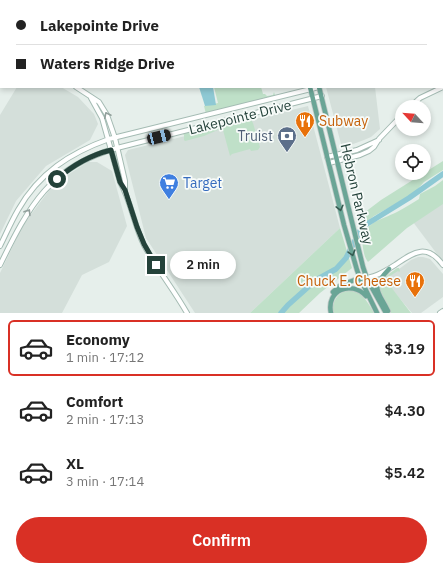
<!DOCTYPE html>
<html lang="en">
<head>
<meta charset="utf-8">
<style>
	body { margin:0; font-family:"IBM Plex Sans",sans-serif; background:#f6f6f6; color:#222; height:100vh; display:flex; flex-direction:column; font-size:15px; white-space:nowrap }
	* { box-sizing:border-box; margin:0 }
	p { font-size:13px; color:#767676 }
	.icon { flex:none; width:22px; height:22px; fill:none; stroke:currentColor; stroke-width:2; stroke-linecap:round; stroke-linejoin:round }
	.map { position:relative; height:313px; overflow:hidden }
	.sheet { display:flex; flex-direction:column; background:#fff; flex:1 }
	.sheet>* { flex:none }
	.guide { position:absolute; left:0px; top:0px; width:443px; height:88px; box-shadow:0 2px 6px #0003; display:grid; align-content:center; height:88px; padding:0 16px; background:#fff }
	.needle { width:26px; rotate:296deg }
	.fabs { position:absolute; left:395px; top:100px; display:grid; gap:8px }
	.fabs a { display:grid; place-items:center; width:36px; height:36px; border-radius:50%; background:#fff; box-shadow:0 2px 6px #0003; font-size:20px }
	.end { position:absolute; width:18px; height:18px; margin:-9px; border:5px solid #24423a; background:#fff; box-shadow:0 0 0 2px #fff }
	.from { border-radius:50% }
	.bubble { position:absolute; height:28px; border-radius:14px; background:#fff; box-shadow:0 2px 6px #0003; font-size:13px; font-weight:600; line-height:28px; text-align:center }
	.car { position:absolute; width:12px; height:24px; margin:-12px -6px; border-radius:5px; box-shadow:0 0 3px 1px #0007; background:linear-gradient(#222 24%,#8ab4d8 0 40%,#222 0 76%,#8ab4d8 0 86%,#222 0) }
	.guide b { display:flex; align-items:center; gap:14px; height:38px; font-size:15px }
	.guide b+b { border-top:1px solid #e0e0e0 }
	.guide i { width:10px; height:10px; background:#222 }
	ul { padding:7px 0 0; list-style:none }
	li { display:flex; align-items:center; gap:12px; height:56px; margin:0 8px 6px; padding:0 8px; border:2px solid transparent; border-radius:6px }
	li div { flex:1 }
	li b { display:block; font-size:15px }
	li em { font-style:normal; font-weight:600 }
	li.on { border-color:#d93025 }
	li>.icon { width:36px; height:36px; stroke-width:1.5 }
	.primary-button { display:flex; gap:8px; margin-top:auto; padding:8px 16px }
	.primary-button a { flex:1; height:46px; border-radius:24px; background:#d93025; color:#fff; font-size:16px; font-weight:600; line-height:46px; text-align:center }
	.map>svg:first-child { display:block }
</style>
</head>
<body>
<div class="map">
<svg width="443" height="313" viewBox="0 0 443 313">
	<rect width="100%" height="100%" fill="#e6efeb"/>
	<path fill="#d4dfda" d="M17 87H61L78 97 94 114 98 124 90 140 46 166 16 201 0 234V115Z
		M326 87H375L380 129 371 137 364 140 345 147 341 144Z
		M308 106 340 228 250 313H195L146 238 125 155 128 150Z
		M88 162H97L112 171 127 226 109 262 82 275 62 313H0V273L23 225 51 188 69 174Z
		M443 203V262L413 222Z
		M418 257H423L430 259 443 274V297L421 313H412L390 287 387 278 411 260Z"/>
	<path fill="#bfe0c8" d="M214 87H261L263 94H265L267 96 273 95 274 92 275 95 274 97 206 114 204 106 218 103Z
		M250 118 253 123 260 147 258 150 251 151 250 149 232 154 230 156 223 130H221L220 129 204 136 185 141 184 140V135H183L185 133Z
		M443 161V170L424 182 416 191 406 198 374 216 365 223 358 226 356 219 381 200Z
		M443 180V204L407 228 368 262C365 258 364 254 363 248 359 223 379 221 397 212 405 208 412 203 419 199L420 194 435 186Z
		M340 228 352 268 320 293 299 313H250Z
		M397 268H399L400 271 399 272 398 271 390 276 391 278 389 281 392 286 391 287 411 313H391L379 288C382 278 389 274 397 268Z
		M348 289C362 291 367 301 374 313H332C333 301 336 294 348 289Z"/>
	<path fill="#8ec9d4" d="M199 87H213L216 105 205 106Z"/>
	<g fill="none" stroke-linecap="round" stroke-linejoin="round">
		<path stroke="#8ec9d4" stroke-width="5.5" d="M281 313 288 305 316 280 336 269 346 258 362 227 409 198 443 174"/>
		<defs>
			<path id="secondary" d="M0 44H1
				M76 87 99 102 107 115 115 138 125 181V190
				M91 98 102 118 120 182C131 201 134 225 144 245 157 269 174 290 187 313
				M410 107 420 98 443 87
				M327 157 357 150 379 140
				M329 163 360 155 369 151 374 147 379 139 402 115
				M0 246C6 234 11 222 18 210 39 173 70 153 109 139L319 87
				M0 265C29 206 50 166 117 148L322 96
				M360 278C372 279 384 272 395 265 413 253 426 242 443 265
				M440 313 443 311"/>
			<path id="primary" d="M300 0V1
				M309 0V1
				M310 87 344 225 357 270 360 278 377 313
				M319 87 363 267 367 279 386 313
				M333 292 341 285 360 278
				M388 311C377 289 370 289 389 269
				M331 313C326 290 351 280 366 296"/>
		</defs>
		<use href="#secondary" stroke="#a4bbb3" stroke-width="6"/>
		<use href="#primary" stroke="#c2cac8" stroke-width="6"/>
		<use href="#secondary" stroke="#fff" stroke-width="4"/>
		<use href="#primary" stroke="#6aa596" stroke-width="4.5"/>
	</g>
	<defs><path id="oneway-chevron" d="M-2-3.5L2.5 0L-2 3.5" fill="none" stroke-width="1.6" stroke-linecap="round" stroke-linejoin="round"/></defs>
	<g stroke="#92a09c">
		<use href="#oneway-chevron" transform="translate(107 115) rotate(-116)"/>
		<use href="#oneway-chevron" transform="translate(28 212) rotate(-58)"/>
	</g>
	<g stroke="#365b51">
		<use href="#oneway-chevron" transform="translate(340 208) rotate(76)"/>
		<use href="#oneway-chevron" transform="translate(352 253) rotate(74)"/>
	</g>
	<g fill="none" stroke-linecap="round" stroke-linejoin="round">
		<path stroke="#24423a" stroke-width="5" d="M57 179C73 165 91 155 111 150L120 182 125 190 137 227 144 244 156 265"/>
	</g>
	<defs>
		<symbol id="restaurant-pin" viewBox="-11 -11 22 30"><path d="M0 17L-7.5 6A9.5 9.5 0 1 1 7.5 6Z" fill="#e8710a" stroke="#f7fbf9"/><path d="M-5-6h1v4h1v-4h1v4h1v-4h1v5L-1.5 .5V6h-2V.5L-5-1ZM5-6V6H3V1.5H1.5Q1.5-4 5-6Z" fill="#fff"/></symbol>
		<symbol id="bank-pin" viewBox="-11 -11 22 30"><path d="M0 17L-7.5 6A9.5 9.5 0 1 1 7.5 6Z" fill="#5c6f8a" stroke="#f7fbf9"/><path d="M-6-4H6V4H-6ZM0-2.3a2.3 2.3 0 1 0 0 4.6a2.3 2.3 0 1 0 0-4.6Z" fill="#fff"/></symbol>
		<symbol id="supermarket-pin" viewBox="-11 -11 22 30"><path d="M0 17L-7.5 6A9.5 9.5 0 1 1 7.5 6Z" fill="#3f7fe0" stroke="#f7fbf9"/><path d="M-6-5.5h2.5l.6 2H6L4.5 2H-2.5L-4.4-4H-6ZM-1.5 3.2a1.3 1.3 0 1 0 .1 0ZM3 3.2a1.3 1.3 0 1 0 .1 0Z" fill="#fff"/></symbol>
	</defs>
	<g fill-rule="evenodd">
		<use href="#restaurant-pin" x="294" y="110" width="22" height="30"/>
		<use href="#bank-pin" x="276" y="125" width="22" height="30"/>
		<use href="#supermarket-pin" x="158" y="172" width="22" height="30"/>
		<use href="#restaurant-pin" x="404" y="270" width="22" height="30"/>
	</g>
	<g text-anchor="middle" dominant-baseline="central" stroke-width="3.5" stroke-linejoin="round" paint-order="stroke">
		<g font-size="14" fill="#24423a" stroke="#f7fbf9">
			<text transform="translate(240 117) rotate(-14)">Lakepointe Drive</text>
			<text transform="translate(357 194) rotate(77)">Hebron Parkway</text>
		</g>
		<g font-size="14" fill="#c56008" stroke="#f7fbf9" text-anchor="start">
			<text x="319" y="121">Subway</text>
			<text x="401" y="281" text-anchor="end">Chuck E. Cheese</text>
		</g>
		<g font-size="14" fill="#4e5e75" stroke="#f7fbf9" text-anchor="end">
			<text x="273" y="136">Truist</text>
		</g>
		<g font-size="14" fill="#366cbe" stroke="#f7fbf9" text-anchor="start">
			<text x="183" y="183">Target</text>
		</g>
	</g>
</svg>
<div class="fabs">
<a><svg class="needle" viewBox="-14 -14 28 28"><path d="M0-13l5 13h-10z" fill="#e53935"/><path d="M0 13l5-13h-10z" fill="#767676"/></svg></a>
<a><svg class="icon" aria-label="locate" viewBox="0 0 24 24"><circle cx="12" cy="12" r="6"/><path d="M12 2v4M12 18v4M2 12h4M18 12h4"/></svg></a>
</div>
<i class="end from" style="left:57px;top:179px"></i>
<i class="end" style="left:156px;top:265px"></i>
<div class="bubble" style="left:170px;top:251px;width:66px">2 min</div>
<i class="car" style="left:159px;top:137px;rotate:76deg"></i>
<div class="guide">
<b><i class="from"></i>Lakepointe Drive</b>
<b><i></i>Waters Ridge Drive</b>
</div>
</div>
<section class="sheet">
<ul>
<li class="on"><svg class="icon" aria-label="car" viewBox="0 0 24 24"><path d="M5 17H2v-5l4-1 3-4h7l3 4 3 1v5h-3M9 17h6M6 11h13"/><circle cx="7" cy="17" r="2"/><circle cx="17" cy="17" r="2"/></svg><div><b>Economy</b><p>1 min · 17:12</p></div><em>$3.19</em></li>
<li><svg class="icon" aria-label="car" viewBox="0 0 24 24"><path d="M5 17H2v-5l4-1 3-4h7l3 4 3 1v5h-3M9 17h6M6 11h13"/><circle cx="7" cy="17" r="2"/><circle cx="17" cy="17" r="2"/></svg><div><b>Comfort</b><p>2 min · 17:13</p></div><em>$4.30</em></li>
<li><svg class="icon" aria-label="car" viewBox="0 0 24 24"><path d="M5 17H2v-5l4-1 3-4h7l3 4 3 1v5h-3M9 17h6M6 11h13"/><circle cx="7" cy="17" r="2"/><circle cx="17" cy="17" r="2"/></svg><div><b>XL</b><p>3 min · 17:14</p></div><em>$5.42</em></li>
</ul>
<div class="primary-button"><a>Confirm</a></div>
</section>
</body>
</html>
